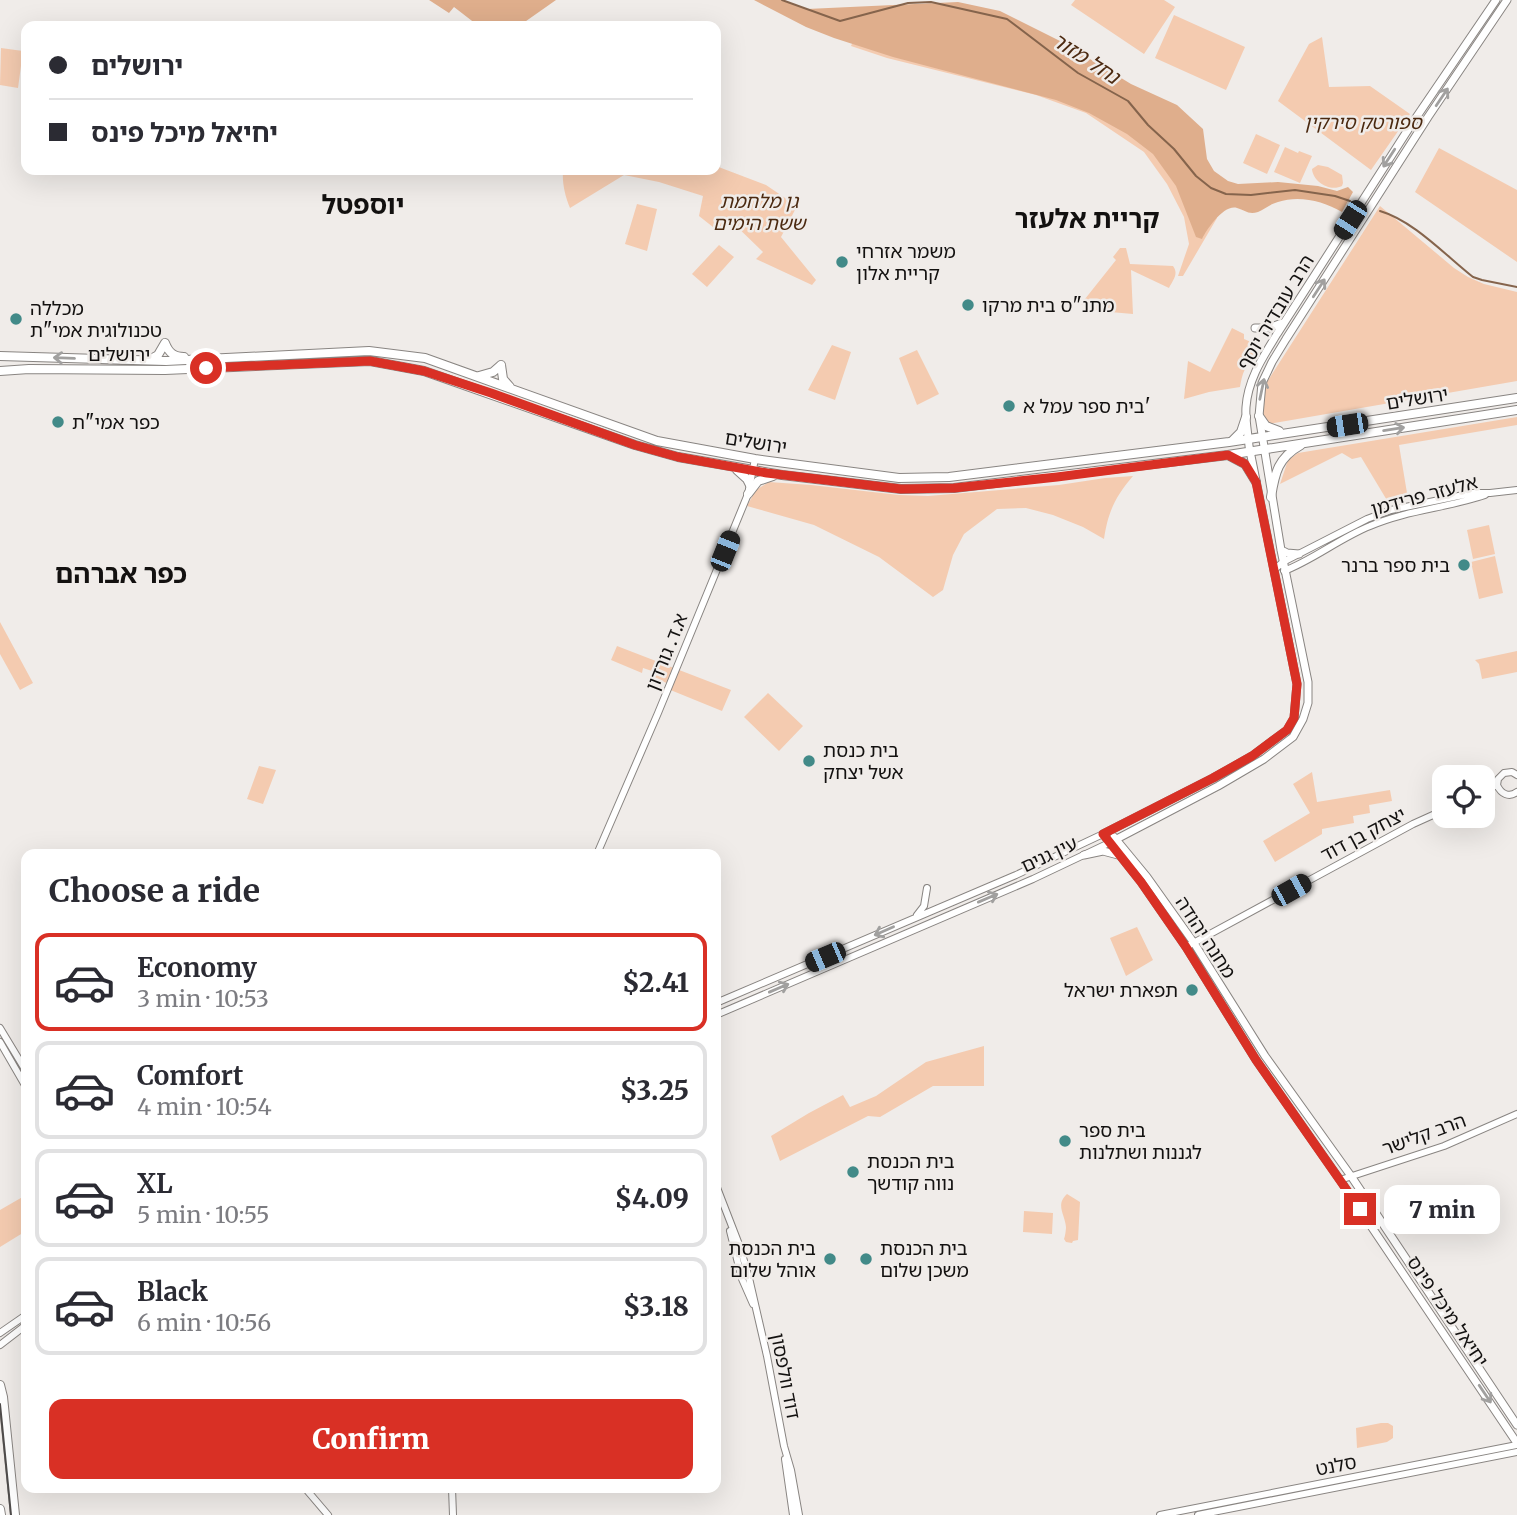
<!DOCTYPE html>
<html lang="en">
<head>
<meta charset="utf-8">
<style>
	body { margin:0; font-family:Merriweather,"Noto Sans Hebrew",serif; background:#f7f7f7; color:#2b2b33; height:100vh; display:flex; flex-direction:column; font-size:26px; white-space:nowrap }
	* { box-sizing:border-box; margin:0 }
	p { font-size:23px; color:#7c7c81 }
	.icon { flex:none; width:38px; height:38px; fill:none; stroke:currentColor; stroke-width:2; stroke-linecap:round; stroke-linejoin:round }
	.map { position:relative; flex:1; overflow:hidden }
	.side { position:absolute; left:21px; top:849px; width:700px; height:644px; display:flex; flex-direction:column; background:#fff; border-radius:14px; box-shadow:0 7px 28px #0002 }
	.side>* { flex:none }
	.hud { position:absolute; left:21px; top:21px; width:700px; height:154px; border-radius:14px; box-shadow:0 7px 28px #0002; display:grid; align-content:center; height:154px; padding:0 28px; background:#fff }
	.fabs { position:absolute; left:1432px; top:765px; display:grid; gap:14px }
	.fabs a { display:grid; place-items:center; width:63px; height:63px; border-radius:14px; background:#fff; box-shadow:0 7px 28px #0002; font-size:35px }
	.end { position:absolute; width:32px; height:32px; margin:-16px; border:9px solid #d93025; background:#fff; box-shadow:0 0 0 4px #fff }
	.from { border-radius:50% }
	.bubble { position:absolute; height:49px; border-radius:14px; background:#fff; box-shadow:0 7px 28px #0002; font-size:23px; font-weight:800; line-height:49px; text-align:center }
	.car { position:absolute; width:21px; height:42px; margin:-21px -10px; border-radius:9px; box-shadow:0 0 5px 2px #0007; background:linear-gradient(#222 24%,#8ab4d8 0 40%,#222 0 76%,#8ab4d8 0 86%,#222 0) }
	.hud b { display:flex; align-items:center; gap:24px; height:66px; font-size:26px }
	.hud b+b { border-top:2px solid #e1e1e2 }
	.hud i { width:18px; height:18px; background:#2b2b33 }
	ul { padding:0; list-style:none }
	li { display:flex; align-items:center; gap:21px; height:98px; margin:0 14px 10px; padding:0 14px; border:4px solid #e1e1e2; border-radius:14px }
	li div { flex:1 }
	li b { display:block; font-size:26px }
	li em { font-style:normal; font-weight:800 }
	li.selected { border-color:#d93025 }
	li>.icon { width:63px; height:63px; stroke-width:1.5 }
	h2 { padding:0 28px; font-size:32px; line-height:84px }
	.action { display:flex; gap:14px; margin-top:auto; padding:14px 28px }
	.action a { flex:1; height:80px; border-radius:14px; background:#d93025; color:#fff; font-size:28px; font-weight:800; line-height:80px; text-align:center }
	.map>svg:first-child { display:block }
</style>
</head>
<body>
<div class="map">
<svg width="1517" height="1515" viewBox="0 0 1517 1515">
	<rect width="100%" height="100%" fill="#f0ece9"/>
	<path fill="#f4cbb0" d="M1075 0H1164L1175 7 1144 54 1071 5Z
		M1174 15 1245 47 1226 90 1155 58Z
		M855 37 1030 72 1148 139 1217 218 1183 276H1178L1189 244 1184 217 1167 184 1144 152 1086 113 1036 95 887 58 851 46Z
		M1322 37 1329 87 1370 86 1410 114 1371 170 1278 101 1309 44Z
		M1 48 23 51 18 88 0 85Z
		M1256 134 1280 145 1267 174 1243 163Z
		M1285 147 1298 153 1299 151 1312 156 1300 183 1274 172Z
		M1439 148 1517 190V262L1415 192Z
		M1318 165 1328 167 1342 175 1343 183 1342 186C1330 192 1313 182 1312 169Z
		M716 166 766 185 797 206 781 237 816 280 812 285 756 259 763 252 730 220 718 231 699 216 703 196 659 182 624 175 570 208C565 196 562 183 563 170H716Z
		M637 204 657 209 647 251 625 244Z
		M1380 206 1454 268 1468 277 1484 284 1517 292V381L1268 424C1259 411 1263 396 1267 382Z
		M719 245 734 257 707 287 692 274Z
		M1120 248H1126L1130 264 1173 266C1179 274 1173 280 1169 288L1131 270 1133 314 1099 311 1081 304 1116 260 1113 257Z
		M1232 328 1244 334V339L1251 342C1258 356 1251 357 1245 369 1242 375 1241 381 1240 387L1209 392 1184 399 1188 361 1210 372Z
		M832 345 851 352 835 400 808 390Z
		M917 350 939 394 917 405 899 358Z
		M1517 417V425L1399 445 1408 499 1388 502 1361 457 1352 459 1342 453 1280 484 1288 460 1298 453Z
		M1133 476C1115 497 1108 512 1104 539L1083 527 1053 515 1026 508 997 509 964 534 953 555 943 590 933 597 879 557 814 525 747 506 756 490 769 482 811 485 899 495 928 496 1059 485 1105 478Z
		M1489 525 1495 554 1473 559 1467 530Z
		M1495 556 1503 593 1479 599 1471 562Z
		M0 622 33 683 20 690 0 654Z
		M617 646 731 690 722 711 668 689 669 684 652 677V671L643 668 642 673 611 660Z
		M1517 651V672L1482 679 1479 664 1475 660Z
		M768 693 803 726 779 751 744 717Z
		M259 766 276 770 263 804 247 799Z
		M1312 772 1317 802 1390 790 1392 801 1369 805 1370 813 1353 816 1354 823 1322 829V834L1275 862 1263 841 1310 813 1293 784Z
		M1137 927 1153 960 1126 976 1110 938Z
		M984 1046V1086H933L880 1117 868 1116 780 1161 771 1136 809 1113 843 1095 850 1107 876 1096 926 1062Z
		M1067 1194 1080 1202 1078 1240 1073 1241 1072 1243 1066 1242 1064 1239C1065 1237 1066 1230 1066 1227 1065 1214 1055 1205 1067 1194Z
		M26 1195V1231L0 1247V1210Z
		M1024 1211 1053 1213 1052 1234 1023 1232Z
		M1381 1423H1388L1393 1426V1438L1387 1442 1357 1448 1356 1428Z"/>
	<path fill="#dfae8c" d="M429 0H556L519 26H475L476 24 454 7 449 13Z
		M754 0H782L807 9 958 2 1000 11 1062 42 1131 84 1177 105 1203 129 1207 159 1214 171 1228 181 1238 184 1278 182 1318 186 1337 191 1348 187 1353 192 1342 212C1323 201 1299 195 1278 202 1270 204 1265 209 1258 212 1248 215 1245 210 1237 208 1224 204 1207 229 1202 239L1196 237 1176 186 1153 154 1127 134 1089 113 1056 100 893 57 834 38 806 27Z"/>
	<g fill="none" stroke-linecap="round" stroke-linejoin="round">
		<path stroke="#85644c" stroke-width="2" d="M782 0 840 21 908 3 931 2 1007 19 1078 73 1128 101 1148 125 1174 149 1196 176 1211 188 1226 194 1251 195 1295 190 1335 196 1350 201
			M1380 211C1414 221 1445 255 1473 277L1482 280 1517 287"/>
		<defs>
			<path id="tertiary" d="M1274 570 1283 562 1367 519 1391 510 1473 493H1490L1517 490
				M1284 571C1313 560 1340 538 1370 526 1407 510 1447 508 1485 495
				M1497 785 1498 779 1504 773 1512 772 1517 775
				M1497 785C1501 794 1509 798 1517 792
				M1482 792 1497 785
				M597 854 658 713 748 494 755 459
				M917 915 924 906 927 888
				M1186 947 1413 824 1444 810
				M716 1003 1016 875 1103 834
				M716 1015 1033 879 1109 843
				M0 1028 26 1071
				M0 1042 26 1087
				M1340 1180 1444 1146 1517 1114
				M716 1185 740 1247 749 1278 767 1356 784 1446 791 1470 799 1515
				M730 1231 742 1279 753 1304
				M0 1333 26 1315
				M0 1345 26 1325
				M785 1459 793 1515
				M305 1488 328 1515
				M452 1488 453 1515
				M1160 1515 1517 1445
				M1198 1515 1517 1452"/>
			<path id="secondary" d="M1496 0 1411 125 1277 334C1263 357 1248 379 1246 407 1245 420 1248 433 1249 446L1297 684 1294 718 1287 730 1252 756 1213 778 1103 834 1141 882 1186 947 1256 1060 1340 1180 1517 1443
				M1255 328H1269L1282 323
				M1281 550 1287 553 1299 554
				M1114 837 1147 877 1194 943 1265 1056 1351 1176 1517 1425
				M1109 843 1218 786 1264 759 1293 737 1303 719 1308 703V682L1281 550 1259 416 1262 383 1272 362 1286 339 1428 117 1507 0
				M1084 855 1103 851 1118 855"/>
			<path id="primary" d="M0 1385 3 1397 15 1515
				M0 1509 1 1515"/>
			<path id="trunk" d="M0 356 166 361 369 351 425 358 657 441 755 459 899 478 949 477 1229 442 1517 398
				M149 360 158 355 165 343C169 353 174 357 184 357
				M501 365 503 379 510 387
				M0 371 29 369 165 370 370 361 424 371 635 445 678 457 782 475 901 489 954 488 1228 455 1517 410
				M479 376 493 372 501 365
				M1259 416 1266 426 1279 431
				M1232 441 1241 432 1246 417
				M1228 455 1245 464 1256 482
				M737 470 747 479 750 485
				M748 494 758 481 773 476
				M1271 497C1275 472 1278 458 1301 445"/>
		</defs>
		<use href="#tertiary" stroke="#898582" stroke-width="8"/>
		<use href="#secondary" stroke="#898582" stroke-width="9"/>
		<use href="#primary" stroke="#898582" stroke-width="10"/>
		<use href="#trunk" stroke="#898582" stroke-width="10"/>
		<use href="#tertiary" stroke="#fff" stroke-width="6"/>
		<use href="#secondary" stroke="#fff" stroke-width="7"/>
		<use href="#primary" stroke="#fff" stroke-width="8"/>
		<use href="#trunk" stroke="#fff" stroke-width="8"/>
		<path stroke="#4f4c4b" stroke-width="2" d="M0 1404 11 1515"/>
	</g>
	<defs><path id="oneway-shaft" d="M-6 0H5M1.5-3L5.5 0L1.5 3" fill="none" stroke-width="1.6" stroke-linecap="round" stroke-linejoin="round" transform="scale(1.75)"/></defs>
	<g stroke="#a1a09f">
		<use href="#oneway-shaft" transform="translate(1442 97) rotate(-56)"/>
		<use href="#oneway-shaft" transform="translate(1389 158) rotate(123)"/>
		<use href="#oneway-shaft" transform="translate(1319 288) rotate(-57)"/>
		<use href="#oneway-shaft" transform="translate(64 358) rotate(-178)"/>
		<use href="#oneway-shaft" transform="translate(1262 389) rotate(-78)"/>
		<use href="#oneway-shaft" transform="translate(1394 429) rotate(-9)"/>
		<use href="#oneway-shaft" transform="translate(988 898) rotate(-23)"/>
		<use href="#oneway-shaft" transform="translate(884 931) rotate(156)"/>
		<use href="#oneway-shaft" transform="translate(779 988) rotate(-23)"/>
		<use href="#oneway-shaft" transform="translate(1485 1394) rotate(56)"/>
	</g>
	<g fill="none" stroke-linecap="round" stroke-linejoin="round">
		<path stroke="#d93025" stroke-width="9" d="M206 368 370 361 424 371 491 393 635 445 678 457 767 473 901 489 954 488 1057 477 1228 455 1245 464 1256 482 1297 684 1294 718 1287 730 1252 756 1213 778 1103 834 1141 882 1186 947 1256 1060 1360 1209"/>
	</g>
	<g fill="#428a88" stroke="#f0ece9" stroke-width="2.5">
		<circle cx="842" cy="262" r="7"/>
		<circle cx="968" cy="305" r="7"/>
		<circle cx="16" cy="319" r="7"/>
		<circle cx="1009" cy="406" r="7"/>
		<circle cx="58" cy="422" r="7"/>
		<circle cx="1464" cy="565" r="7"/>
		<circle cx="809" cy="761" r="7"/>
		<circle cx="1192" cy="990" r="7"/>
		<circle cx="1065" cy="1141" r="7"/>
		<circle cx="853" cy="1172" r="7"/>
		<circle cx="830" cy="1259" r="7"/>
		<circle cx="866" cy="1259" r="7"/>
	</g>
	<g text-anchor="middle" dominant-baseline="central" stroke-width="5" stroke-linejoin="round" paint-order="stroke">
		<g font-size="19" font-style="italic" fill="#4b2910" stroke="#f0ece9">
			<text x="1363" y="122">ספורטק סירקין</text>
			<text x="759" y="201">גן מלחמת<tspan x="759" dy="22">ששת הימים</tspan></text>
		</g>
		<g font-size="19" fill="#131110" stroke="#f0ece9" text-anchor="start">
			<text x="856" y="251">משמר אזרחי<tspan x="856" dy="22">קריית אלון</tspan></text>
			<text x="982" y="305">מתנ"ס בית מרקו</text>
			<text x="30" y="308">מכללה<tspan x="30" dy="22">טכנולוגית אמי"ת</tspan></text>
			<text x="1023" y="406">בית ספר עמל א'</text>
			<text x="72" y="422">כפר אמי"ת</text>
			<text x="1450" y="565" text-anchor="end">בית ספר ברנר</text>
			<text x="823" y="750">בית כנסת<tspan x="823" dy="22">אשל יצחק</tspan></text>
			<text x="1178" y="990" text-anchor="end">תפארת ישראל</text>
			<text x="1079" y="1130">בית ספר<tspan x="1079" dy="22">לגננות ושתלנות</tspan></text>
			<text x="867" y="1161">בית הכנסת<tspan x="867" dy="22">נווה קודשך</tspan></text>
			<text x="816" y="1248" text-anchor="end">בית הכנסת<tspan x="816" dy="22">אוהל שלום</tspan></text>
			<text x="880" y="1248">בית הכנסת<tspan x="880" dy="22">משכן שלום</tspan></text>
		</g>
		<g font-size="19" fill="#131110" stroke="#f0ece9">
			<text transform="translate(1275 312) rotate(-59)">הרב עובדיה יוסף</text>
			<text x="119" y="354">ירושלים</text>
			<text transform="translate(1417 398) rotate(-9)">ירושלים</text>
			<text transform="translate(756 442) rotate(9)">ירושלים</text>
			<text transform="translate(1424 495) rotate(-15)">אלעזר פרידמן</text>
			<text transform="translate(666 652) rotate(-68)">א.ד. גורדון</text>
			<text transform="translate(1363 834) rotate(-28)">יצחק בן דוד</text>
			<text transform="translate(1049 854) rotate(-25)">עין גנים</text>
			<text transform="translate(1206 937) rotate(57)">מחנה יהודה</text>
			<text transform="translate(1424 1134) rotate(-20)">הרב קלישר</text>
			<text transform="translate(1448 1311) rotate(56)">יחיאל מיכל פינס</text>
			<text transform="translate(786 1376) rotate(79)">דוד וולפסון</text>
			<text transform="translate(1336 1465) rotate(-11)">סלנט</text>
		</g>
		<g font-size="21" font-style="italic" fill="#4c2a11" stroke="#f0ece9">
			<text transform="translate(1086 58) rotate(33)">נחל מזור</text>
		</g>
		<g font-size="26" font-weight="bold" fill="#131110" stroke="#f0ece9">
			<text x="363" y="204">יוספטל</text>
			<text x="1087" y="218">קריית אלעזר</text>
			<text x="121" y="573">כפר אברהם</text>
		</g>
	</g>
</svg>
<div class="fabs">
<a><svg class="icon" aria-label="locate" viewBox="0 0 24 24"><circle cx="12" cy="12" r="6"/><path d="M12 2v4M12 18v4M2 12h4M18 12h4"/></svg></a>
</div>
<i class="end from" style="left:206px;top:368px"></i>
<i class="end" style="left:1360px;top:1209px"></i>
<div class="bubble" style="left:1384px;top:1185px;width:116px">7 min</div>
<i class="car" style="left:1350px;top:220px;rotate:213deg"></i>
<i class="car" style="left:1347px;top:425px;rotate:261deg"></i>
<i class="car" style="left:725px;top:551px;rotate:22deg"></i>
<i class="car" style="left:1291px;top:890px;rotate:61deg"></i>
<i class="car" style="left:825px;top:957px;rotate:247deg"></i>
<div class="hud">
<b><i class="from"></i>ירושלים</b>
<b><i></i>יחיאל מיכל פינס</b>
</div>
<section class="side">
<h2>Choose a ride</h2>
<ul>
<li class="selected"><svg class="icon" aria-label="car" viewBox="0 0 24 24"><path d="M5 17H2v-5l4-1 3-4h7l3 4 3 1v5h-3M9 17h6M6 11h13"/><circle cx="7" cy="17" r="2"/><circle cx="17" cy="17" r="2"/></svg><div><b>Economy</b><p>3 min · 10:53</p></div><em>$2.41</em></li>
<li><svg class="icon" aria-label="car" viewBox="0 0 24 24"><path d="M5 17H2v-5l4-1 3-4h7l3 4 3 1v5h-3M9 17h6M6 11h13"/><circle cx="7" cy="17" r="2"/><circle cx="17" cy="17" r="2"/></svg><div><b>Comfort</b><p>4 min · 10:54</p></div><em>$3.25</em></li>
<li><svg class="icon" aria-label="car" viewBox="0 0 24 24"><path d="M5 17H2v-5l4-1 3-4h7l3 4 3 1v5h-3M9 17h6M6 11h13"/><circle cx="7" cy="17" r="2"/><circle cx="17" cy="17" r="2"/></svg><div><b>XL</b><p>5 min · 10:55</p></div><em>$4.09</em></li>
<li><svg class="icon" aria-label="car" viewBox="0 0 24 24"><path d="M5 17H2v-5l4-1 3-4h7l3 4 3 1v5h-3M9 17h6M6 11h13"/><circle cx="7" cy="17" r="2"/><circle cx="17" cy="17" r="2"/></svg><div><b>Black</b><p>6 min · 10:56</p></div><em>$3.18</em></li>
</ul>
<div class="action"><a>Confirm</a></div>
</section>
</div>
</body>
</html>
